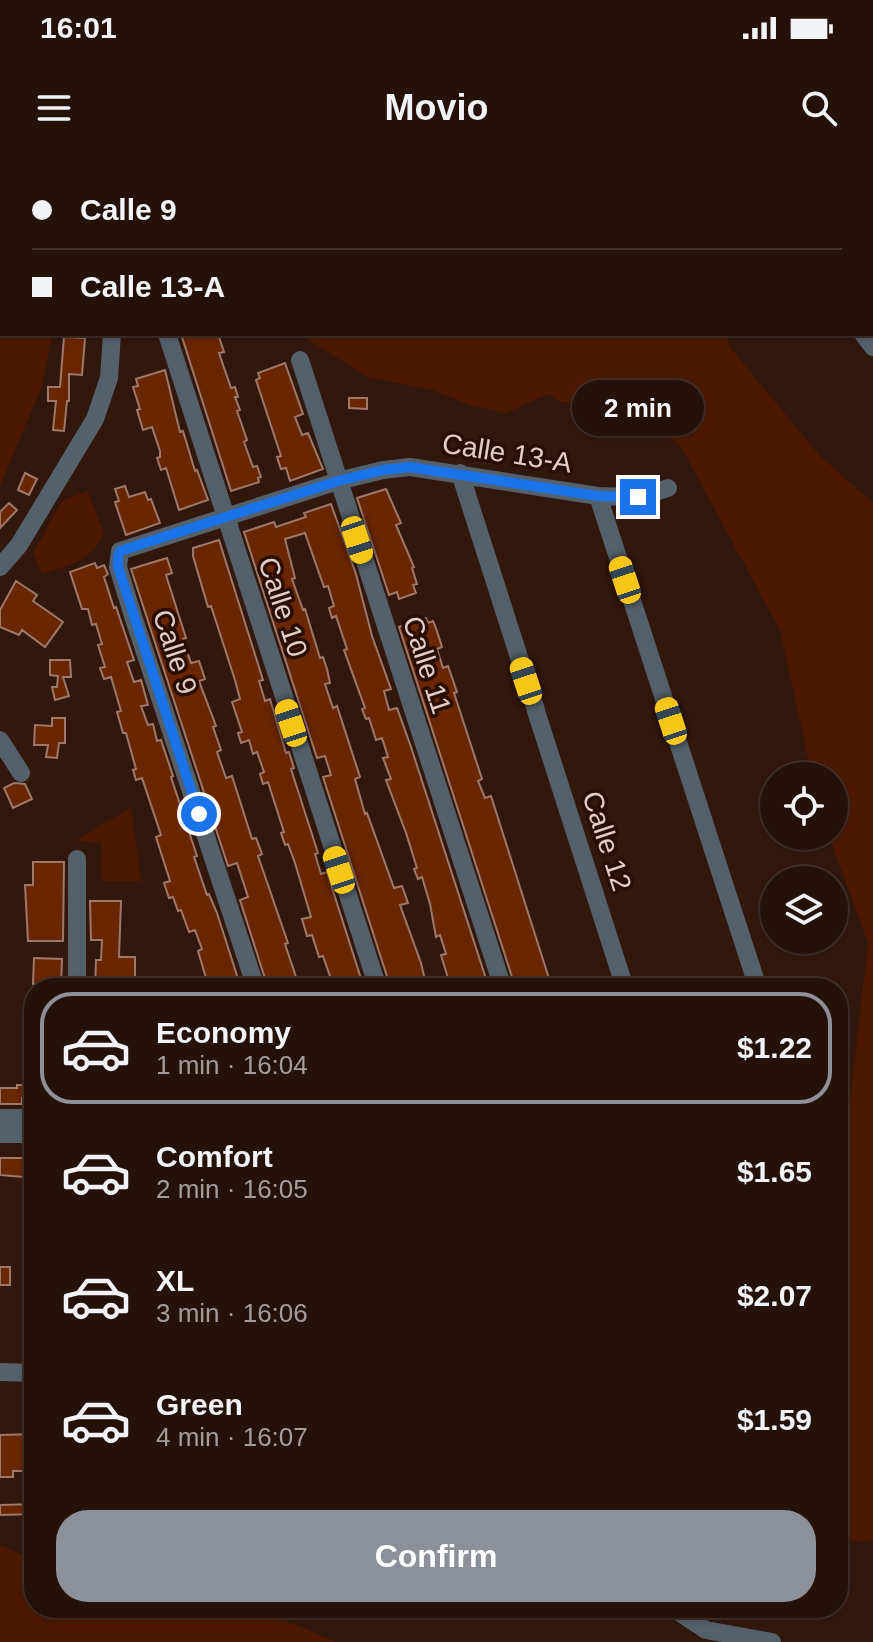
<!DOCTYPE html>
<html lang="en">
<head>
<meta charset="utf-8">
<style>
	body { margin:0; font-family:Helvetica,sans-serif; background:#2e1a12; color:#f1f3f6; height:100vh; display:flex; flex-direction:column; font-size:30px; white-space:nowrap }
	* { box-sizing:border-box; margin:0 }
	p { font-size:26px; color:#a49d9c }
	.icon { flex:none; width:44px; height:44px; fill:none; stroke:currentColor; stroke-width:2; stroke-linecap:round; stroke-linejoin:round }
	.map { position:relative; flex:1; overflow:hidden }
	.panel { position:absolute; left:24px; top:818px; width:824px; height:640px; display:flex; flex-direction:column; background:#261109; border-radius:32px; box-shadow:0 2px 6px #0004,0 0 0 2px #42312a }
	.panel>* { flex:none }
	.top-card { position:absolute; left:0px; top:0px; width:874px; height:176px; box-shadow:0 2px 6px #0004,0 0 0 2px #42312a; display:grid; align-content:center; height:176px; padding:0 32px; background:#261109 }
	.fabs { position:absolute; left:760px; top:602px; display:grid; gap:16px }
	.fabs a { display:grid; place-items:center; width:88px; height:88px; border-radius:50%; background:#261109; box-shadow:0 2px 6px #0004,0 0 0 2px #42312a; font-size:40px }
	.end { position:absolute; width:36px; height:36px; margin:-18px; border:10px solid #1a73e8; background:#fff; box-shadow:0 0 0 4px #fff }
	.from { border-radius:50% }
	.bubble { position:absolute; height:56px; border-radius:28px; background:#261109; box-shadow:0 2px 6px #0004,0 0 0 2px #42312a; font-size:26px; font-weight:600; line-height:56px; text-align:center }
	.car { position:absolute; width:24px; height:48px; margin:-24px -12px; border-radius:10px; box-shadow:0 0 6px 2px #0007; background:linear-gradient(#f5c518 24%,#345 0 40%,#f5c518 0 76%,#345 0 86%,#f5c518 0) }
	.top-card b { display:flex; align-items:center; gap:28px; height:76px; font-size:30px }
	.top-card b+b { border-top:2px solid #42312a }
	.top-card i { width:20px; height:20px; background:#f1f3f6 }
	ul { padding:14px 0 0; list-style:none }
	li { display:flex; align-items:center; gap:24px; height:112px; margin:0 16px 12px; padding:0 16px; border:4px solid transparent; border-radius:32px }
	li div { flex:1 }
	li b { display:block; font-size:30px }
	li em { font-style:normal; font-weight:600 }
	li.current { border-color:#8c9099 }
	li>.icon { width:72px; height:72px; stroke-width:1.5 }
	.button { display:flex; gap:16px; margin-top:auto; padding:16px 32px }
	.button a { flex:1; height:92px; border-radius:32px; background:#8c9099; color:#fff; font-size:32px; font-weight:600; line-height:92px; text-align:center }
	.status { display:flex; justify-content:space-between; align-items:center; height:56px; padding:0 40px; background:#261109; direction:ltr }
	.status svg { height:22px; fill:currentColor }
	header { display:flex; justify-content:space-between; align-items:center; height:104px; padding:0 32px; background:#261109; font-size:36px; font-weight:600 }
	.map>svg:first-child { display:block }
</style>
</head>
<body>
<div class="status"><b>16:01</b><svg viewBox="0 0 49 12"><path d="M0 12V9h3v3zM5 12V6h3v6zM10 12V3h3v9zM15 12V0h3v12zM26 1h20v11H26zM47 4h2v5h-2z"/></svg></div>
<header><svg class="icon" aria-label="menu" viewBox="0 0 24 24"><path d="M4 6h16M4 12h16M4 18h16"/></svg>Movio<svg class="icon" aria-label="search" viewBox="0 0 24 24"><circle cx="10" cy="10" r="6"/><path d="M15 15l6 6"/></svg></header>
<div class="map">
<svg width="873" height="1482" viewBox="0 0 873 1482">
	<rect width="100%" height="100%" fill="#32170c"/>
	<path fill="#4c1900" d="M0 0 57 2H2V174H52L42 226 0 326Z
		M259 0H736L737 2H259Z
		M299 174H728L729 186 819 295 873 343V1380L858 1382 838 1377V965L849 950 868 783 829 676H834V616H812L780 470 680 285 624 252 559 241 548 234 506 253 470 245 432 230 368 217Z
		M88 331 104 374C88 403 71 405 42 414L33 393 63 340Z
		M131 647 141 721H102L101 683 75 681Z
		M0 1385 34 1400V1448H255L336 1482H0Z"/>
	<path fill="#6a2501" stroke="#9c796b" stroke-width="2" d="M181 174H218L224 192 219 193 231 228 235 227 238 237H235L240 250 237 251 247 280 244 282 253 307 257 306 261 317 258 318 259 322 231 331Z
		M64 177 85 178 82 215 69 214V241H67L64 271 53 270 56 241H48V227H60Z
		M285 203 303 254 295 257 302 275 308 273 323 309 290 321 286 308 281 309 277 297 281 296 256 220 260 218 258 213Z
		M165 210 180 272 183 271 195 311 197 310 208 340 179 350 166 308 161 310 157 298 160 297V291L152 267 143 270 137 250 140 249 133 227 138 226 136 219Z
		M349 238H367V249L349 248Z
		M25 313 37 319 29 335 18 330Z
		M125 326 129 337 145 332 148 340 151 339 160 363 126 375 115 342 119 341 115 329Z
		M386 329 401 363 396 365 414 407 412 408 417 424 413 425 416 433 399 439 397 432 389 435 357 338Z
		M9 343 17 350 0 368V352Z
		M331 344 356 414 372 476 391 529 384 531 389 550 397 548 411 587 489 828H451L441 795 446 794 440 775 436 777 430 744 422 717 418 719 414 709 417 708 406 673 386 620 391 619 383 598 388 597 382 578 376 580 369 558 366 559 362 549 365 548 344 490 347 489 336 456 332 458 329 448 334 446 328 426 324 427 305 373 285 379 295 418 292 419 303 450 305 449 320 498 323 497 327 509 330 523 325 524 333 548 337 546 360 617 355 619 365 654 367 653 394 728 402 726 408 743 400 745 421 803 427 828H401L396 817 388 819 382 801 323 617 331 615 325 596 317 598 244 372 274 362 276 367 306 357 304 353Z
		M219 380 263 520 259 521 265 541 270 539 286 593 289 592 294 608 291 609 318 693 315 694 321 714 327 712 364 828H334L323 796 319 797 312 775 307 776 302 759 311 757 295 703 288 684 285 685 281 673 284 672 268 622 263 624 260 614 264 612 257 592 253 594 249 580 241 583 238 573 242 572 232 542 240 539 235 520 211 446 208 447 193 396V388Z
		M167 398 172 413 166 415 186 478 183 479 191 503 199 501 205 519 199 521 216 566 213 567 221 590 217 592 226 618 232 616 252 679 256 678 262 694 258 696 288 783 285 784 299 826 292 828H268L240 740 248 737 237 703 228 706 131 409Z
		M95 403 97 408 104 405 108 414 104 417 114 448 116 447 134 500 127 502 134 522 141 520 148 545 141 546 148 565 153 564 157 581 161 580 173 616 171 617 197 696 194 697 207 735 209 734 217 753 241 828H209L198 791 202 789 195 770 189 772 181 750 178 751 173 737 169 738 164 723 170 721 156 677 161 675 142 618 136 620 133 610 136 609 126 573H123L117 552 121 551 111 517 104 519 100 508 105 507 98 485 102 484 96 464 92 465 88 449H82L70 412Z
		M16 421 37 435 33 441 63 462 45 487 22 470 19 475 0 467V450Z
		M426 458 428 463 433 461 437 471 442 487 437 489 443 508 448 506 457 532 454 533 482 619 478 621 485 638 491 636 552 828H516L512 817 399 467Z
		M50 500H70L71 517H63L69 536 55 540 52 527H57L58 516 50 515Z
		M52 558H65V583H59L57 598 46 597 48 585H34L35 565 52 566Z
		M14 623 25 624 32 639 13 648 4 628Z
		M33 702H64L63 781H28L25 725H33Z
		M90 741H121L119 797H135V828H95L96 800H101L102 780H91Z
		M34 798 62 799 61 828H38V824H33Z
		M17 925H34V938H22V944H0V928H17Z
		M0 998H34V1018L0 1015Z
		M0 1107H10V1125H0Z
		M34 1274V1311H13V1317H0V1275Z
		M34 1344V1354L0 1355V1345Z"/>
	<g fill="none" stroke-linecap="round" stroke-linejoin="round">
		<path stroke="#54606a" stroke-width="18" d="M113 0 114 2
			M767 0 768 2
			M865 0 866 2
			M872 15 873 17
			M872 123 873 122
			M167 174 378 828
			M863 174 873 187
			M300 200 503 828
			M460 313 536 550
			M598 336 758 828
			M0 407 19 385 95 259 109 218 112 174
			M536 551 625 828
			M0 580 21 613
			M77 699V828
			M256 828 133 456 118 407 120 391 338 321 383 310 410 307 598 336 638 337 668 328
			M0 958H34
			M0 974H34
			M0 1212 34 1213
			M673 1448 706 1470 772 1482"/>
	</g>
	<g fill="none" stroke-linecap="round" stroke-linejoin="round">
		<path stroke="#1a73e8" stroke-width="10" d="M199 654 118 407V396L120 391 338 321 383 310 410 307 598 336 638 337"/>
	</g>
	<g text-anchor="middle" dominant-baseline="central" stroke-width="7" stroke-linejoin="round" paint-order="stroke">
		<g font-size="28" fill="#e1cdc6" stroke="#280e04">
			<text transform="translate(507 293) rotate(9)">Calle 13-A</text>
			<text transform="translate(283 447) rotate(72)">Calle 10</text>
			<text transform="translate(175 492) rotate(72)">Calle 9</text>
			<text transform="translate(427 505) rotate(72)">Calle 11</text>
			<text transform="translate(607 681) rotate(72)">Calle 12</text>
		</g>
	</g>
</svg>
<div class="fabs">
<a><svg class="icon" aria-label="locate" viewBox="0 0 24 24"><circle cx="12" cy="12" r="6"/><path d="M12 2v4M12 18v4M2 12h4M18 12h4"/></svg></a>
<a><svg class="icon" aria-label="layers" viewBox="0 0 24 24"><path d="M12 4l9 5-9 5-9-5zM3 14l9 5 9-5"/></svg></a>
</div>
<i class="end from" style="left:199px;top:654px"></i>
<i class="end" style="left:638px;top:337px"></i>
<div class="bubble" style="left:572px;top:220px;width:132px">2 min</div>
<i class="car" style="left:357px;top:380px;rotate:162deg"></i>
<i class="car" style="left:625px;top:420px;rotate:342deg"></i>
<i class="car" style="left:526px;top:521px;rotate:342deg"></i>
<i class="car" style="left:671px;top:561px;rotate:342deg"></i>
<i class="car" style="left:291px;top:563px;rotate:342deg"></i>
<i class="car" style="left:339px;top:710px;rotate:342deg"></i>
<div class="top-card">
<b><i class="from"></i>Calle 9</b>
<b><i></i>Calle 13-A</b>
</div>
<section class="panel">
<ul>
<li class="current"><svg class="icon" aria-label="car" viewBox="0 0 24 24"><path d="M5 17H2v-5l4-1 3-4h7l3 4 3 1v5h-3M9 17h6M6 11h13"/><circle cx="7" cy="17" r="2"/><circle cx="17" cy="17" r="2"/></svg><div><b>Economy</b><p>1 min · 16:04</p></div><em>$1.22</em></li>
<li><svg class="icon" aria-label="car" viewBox="0 0 24 24"><path d="M5 17H2v-5l4-1 3-4h7l3 4 3 1v5h-3M9 17h6M6 11h13"/><circle cx="7" cy="17" r="2"/><circle cx="17" cy="17" r="2"/></svg><div><b>Comfort</b><p>2 min · 16:05</p></div><em>$1.65</em></li>
<li><svg class="icon" aria-label="car" viewBox="0 0 24 24"><path d="M5 17H2v-5l4-1 3-4h7l3 4 3 1v5h-3M9 17h6M6 11h13"/><circle cx="7" cy="17" r="2"/><circle cx="17" cy="17" r="2"/></svg><div><b>XL</b><p>3 min · 16:06</p></div><em>$2.07</em></li>
<li><svg class="icon" aria-label="car" viewBox="0 0 24 24"><path d="M5 17H2v-5l4-1 3-4h7l3 4 3 1v5h-3M9 17h6M6 11h13"/><circle cx="7" cy="17" r="2"/><circle cx="17" cy="17" r="2"/></svg><div><b>Green</b><p>4 min · 16:07</p></div><em>$1.59</em></li>
</ul>
<div class="button"><a>Confirm</a></div>
</section>
</div>
</body>
</html>
